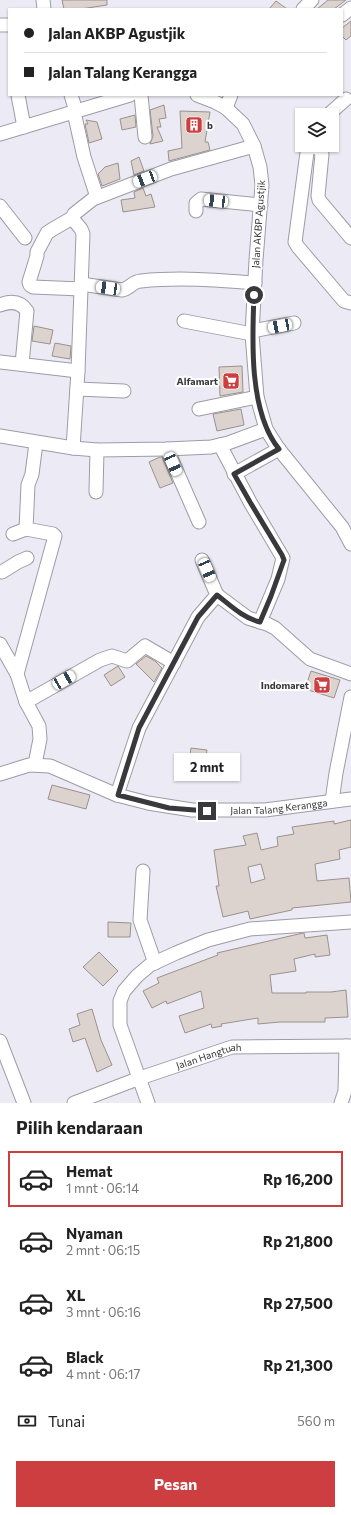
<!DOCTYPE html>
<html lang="id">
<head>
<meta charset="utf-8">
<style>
	body { margin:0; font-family:Commissioner,sans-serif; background:#f6f6f6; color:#222; height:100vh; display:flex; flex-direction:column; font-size:15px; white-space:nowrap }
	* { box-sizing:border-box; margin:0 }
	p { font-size:13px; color:#767676 }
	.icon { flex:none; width:22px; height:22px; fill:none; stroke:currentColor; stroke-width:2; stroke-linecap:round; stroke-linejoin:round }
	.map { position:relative; height:1103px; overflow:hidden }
	.panel { display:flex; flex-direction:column; background:#fff; flex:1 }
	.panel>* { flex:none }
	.top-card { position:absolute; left:8px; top:8px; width:335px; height:88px; border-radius:0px; box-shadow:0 1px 3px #0004; display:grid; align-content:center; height:88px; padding:0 16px; background:#fff }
	.controls { position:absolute; left:295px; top:108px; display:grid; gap:8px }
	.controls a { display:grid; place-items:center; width:44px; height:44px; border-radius:0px; background:#fff; box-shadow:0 1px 3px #0004; font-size:20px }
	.end { position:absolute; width:18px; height:18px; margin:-9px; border:5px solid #39393d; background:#fff; box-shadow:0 0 0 2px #fff }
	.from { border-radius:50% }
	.bubble { position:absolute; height:28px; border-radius:0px; background:#fff; box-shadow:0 1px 3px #0004; font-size:13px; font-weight:700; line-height:28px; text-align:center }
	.car { position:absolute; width:12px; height:24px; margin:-12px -6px; border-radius:5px; box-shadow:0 0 3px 1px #0007; background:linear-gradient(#fff 24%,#345 0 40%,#fff 0 76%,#345 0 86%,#fff 0) }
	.top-card b { display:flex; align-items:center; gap:14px; height:38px; font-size:15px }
	.top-card b+b { border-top:1px solid #e0e0e0 }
	.top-card i { width:10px; height:10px; background:#222 }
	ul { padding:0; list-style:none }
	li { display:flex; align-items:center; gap:12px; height:56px; margin:0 8px 6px; padding:0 8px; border:2px solid transparent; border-radius:0px }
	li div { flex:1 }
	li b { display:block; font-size:15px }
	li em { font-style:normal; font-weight:700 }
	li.on { border-color:#cd3e40 }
	li>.icon { width:36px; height:36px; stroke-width:1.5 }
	h2 { padding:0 16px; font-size:18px; line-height:48px }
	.pay { display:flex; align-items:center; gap:10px; height:44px; padding:0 16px; font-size:15px }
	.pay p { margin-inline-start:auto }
	.button { display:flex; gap:8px; margin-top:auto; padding:8px 16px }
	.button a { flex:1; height:46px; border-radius:0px; background:#cd3e40; color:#fff; font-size:16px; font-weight:700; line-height:46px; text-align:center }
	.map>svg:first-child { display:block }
</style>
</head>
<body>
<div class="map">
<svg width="351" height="1103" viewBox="0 0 351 1103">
	<rect width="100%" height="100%" fill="#ecebf5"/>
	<path fill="#ddd3ce" stroke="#9a918c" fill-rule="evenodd" d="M62 0H107V5L81 9H64Z
		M328 0H346L334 9H317Z
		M276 1 287 9H269Z
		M351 21V36L346 40 342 36V28Z
		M164 105 166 118 159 119 161 127H157L163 141 150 144 153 136 150 110Z
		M180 111 210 112 205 142H208L210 150 169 161 168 151 182 148Z
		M135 115 136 127 122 130 120 119Z
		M86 120 97 122 102 139 89 143 85 124H88Z
		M139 157 144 171 134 175 131 161Z
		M118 163 120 179 102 186 98 174 105 167Z
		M143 188 146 196 151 194 155 207 123 212 121 200 135 198 134 192Z
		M34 326 53 330 50 344 32 341Z
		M55 343 71 346 70 359 52 356Z
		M242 366 243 392 220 396 219 367Z
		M241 409 244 425 217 431 213 414Z
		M160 457H162L173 483 160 488 149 462Z
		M146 656 155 661 162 668 154 682 136 664Z
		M118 666 125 677 111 686 104 675Z
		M311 671 340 680 334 698 305 689Z
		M191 748 207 750 203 779 187 777Z
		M52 785 90 795 86 809 48 799Z
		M351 820V847L339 850 340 859 315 864 317 881 349 878 351 902 292 908V910L250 919 248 911 223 917 216 886H219L214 850 246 845 243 836 257 833 261 850 278 846 277 837 294 834 292 827 334 821V824ZM261 864 265 879 251 883 248 867Z
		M108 922 131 923 130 937H108Z
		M303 933H304L305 938 327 935 330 955 315 957V954L294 959 296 971 270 975 272 993H306V992H331L346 990 348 1017 325 1018V1022H280L258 1024V1018L221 1024 222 1026 212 1028 211 1024 185 1033 179 1016 204 1008 201 991 167 1004 166 1001 152 1008 143 991 159 983 157 978 218 955 217 953Z
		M99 952 118 971 103 986 83 967Z
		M92 1009 101 1040 112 1065 97 1072 85 1038 73 1042 69 1029 80 1025 77 1014Z"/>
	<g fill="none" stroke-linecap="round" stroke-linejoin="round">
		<defs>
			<g id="minor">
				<path d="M43 0 44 9"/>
				<path d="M303 9 312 0"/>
				<path d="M342 15 351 8"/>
				<path d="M0 25H9"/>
				<path d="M18 95 24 127"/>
				<path d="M71 95 76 111"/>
				<path d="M141 95 145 137"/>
				<path d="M197 95 215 102 226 108 243 124 254 146 260 167 262 185 256 260 252 334 257 397 266 429 278 448 342 527 351 544"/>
				<path d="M226 108 231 95"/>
				<path d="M74 112 84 157 97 197"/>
				<path d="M328 115 346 99"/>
				<path d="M0 134 130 95"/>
				<path d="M308 145 295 242 298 247 344 301 351 303"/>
				<path d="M309 145 319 149 322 154 318 196 319 200 351 238"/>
				<path d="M0 206 25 238"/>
				<path d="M196 211V203L201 199 261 205"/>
				<path d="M72 218 81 229 83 234 78 371 73 448"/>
				<path d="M81 284 122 290C129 289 133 281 141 281 179 277 217 280 255 283"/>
				<path d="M81 289 33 287 30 285 29 282 37 256V252L47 233 53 229 72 218 74 214 93 199 171 169 254 146"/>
				<path d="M0 305C10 301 20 301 27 311L22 364"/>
				<path d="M184 321 252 334"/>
				<path d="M252 331 294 323"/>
				<path d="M0 362 78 371"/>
				<path d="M77 389 124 391"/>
				<path d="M199 409 257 397"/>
				<path d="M0 436 73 448 97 450 167 449 211 447 228 443 266 429"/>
				<path d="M220 445 250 502 283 558 278 579 260 622"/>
				<path d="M167 449 199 522"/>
				<path d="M234 474 279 449"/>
				<path d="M96 492 97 450"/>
				<path d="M26 529 28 485 32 474 36 443"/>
				<path d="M13 534 26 529 53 534 55 536 17 674 26 702 39 726 40 739 35 764"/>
				<path d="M2 572 18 562 27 558"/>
				<path d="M217 595 248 618 267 624 275 628 310 659 351 674"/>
				<path d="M0 644 17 674"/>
				<path d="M26 702 100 660 112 656 127 661 145 646 174 663"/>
				<path id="s1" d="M0 774 29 765 50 766 117 795 148 803 192 810H265L351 799"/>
				<path d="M117 795 139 728 198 617 217 595 202 560"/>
				<path d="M332 801 336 773 351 697"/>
				<path d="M143 871 140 920 155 963"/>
				<path d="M0 1041 24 1103"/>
				<path id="s2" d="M74 1103 140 1078 232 1047 351 1046"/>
				<path d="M148 1103 120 1025V1001L124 991 137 976 150 965 176 953 208 940 250 929 351 922"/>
				<path d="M341 1103 345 1091 346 1046"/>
			</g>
		</defs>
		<use href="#minor" stroke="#9d9ca5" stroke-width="15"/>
		<use href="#minor" stroke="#fff" stroke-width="13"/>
	</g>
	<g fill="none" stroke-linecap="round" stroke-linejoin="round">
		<path stroke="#39393d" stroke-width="5" d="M207 811 169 808 118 795 139 728 198 617 217 595C230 605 243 618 260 622L271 596 284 560 282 555 250 502 234 474 279 449C249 412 252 341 254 295"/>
	</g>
	<defs>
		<symbol id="building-square" viewBox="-11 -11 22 22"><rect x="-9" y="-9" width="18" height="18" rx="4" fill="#cd3e40" stroke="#fff"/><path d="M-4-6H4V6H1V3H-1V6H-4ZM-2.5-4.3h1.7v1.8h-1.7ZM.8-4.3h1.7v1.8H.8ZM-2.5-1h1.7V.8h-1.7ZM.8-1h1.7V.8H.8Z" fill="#fff"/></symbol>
		<symbol id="supermarket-square" viewBox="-11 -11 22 22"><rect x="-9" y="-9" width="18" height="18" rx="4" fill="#cd3e40" stroke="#fff"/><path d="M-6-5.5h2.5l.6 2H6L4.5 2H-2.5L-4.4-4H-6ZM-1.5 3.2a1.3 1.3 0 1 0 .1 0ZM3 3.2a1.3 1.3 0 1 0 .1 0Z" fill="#fff"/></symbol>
	</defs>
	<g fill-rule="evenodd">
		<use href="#building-square" x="184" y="115" width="20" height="20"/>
		<use href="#supermarket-square" x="221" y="371" width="20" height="20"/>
		<use href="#supermarket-square" x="312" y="675" width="20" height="20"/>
	</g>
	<g text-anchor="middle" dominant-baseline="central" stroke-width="4" stroke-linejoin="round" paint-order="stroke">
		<g font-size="10" font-weight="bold" fill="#39393d" stroke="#fff" text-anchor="end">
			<text x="207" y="125" text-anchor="start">b</text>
			<text x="218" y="381">Alfamart</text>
			<text x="309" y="685">Indomaret</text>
		</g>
		<g font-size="10" fill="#39393d" stroke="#fff">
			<text transform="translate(258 224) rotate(-86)">Jalan AKBP Agustjik</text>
			<text stroke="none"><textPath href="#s1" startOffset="288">Jalan Talang Kerangga</textPath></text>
			<text stroke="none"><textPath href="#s2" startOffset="143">Jalan Hangtuah</textPath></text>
		</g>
	</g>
</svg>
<div class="controls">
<a><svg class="icon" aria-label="layers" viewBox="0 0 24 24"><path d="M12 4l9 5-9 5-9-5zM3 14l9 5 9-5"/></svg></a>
</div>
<i class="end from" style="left:254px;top:295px"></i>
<i class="end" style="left:207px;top:811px"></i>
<div class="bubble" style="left:174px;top:753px;width:66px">2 mnt</div>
<i class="car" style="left:145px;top:179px;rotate:249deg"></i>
<i class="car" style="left:216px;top:201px;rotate:276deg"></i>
<i class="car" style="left:108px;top:288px;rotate:278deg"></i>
<i class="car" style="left:280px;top:326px;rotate:259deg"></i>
<i class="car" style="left:173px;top:464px;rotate:156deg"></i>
<i class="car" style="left:207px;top:570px;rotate:157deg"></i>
<i class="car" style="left:64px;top:680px;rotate:60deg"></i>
<div class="top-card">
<b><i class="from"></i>Jalan AKBP Agustjik</b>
<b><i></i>Jalan Talang Kerangga</b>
</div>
</div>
<section class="panel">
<h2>Pilih kendaraan</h2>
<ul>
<li class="on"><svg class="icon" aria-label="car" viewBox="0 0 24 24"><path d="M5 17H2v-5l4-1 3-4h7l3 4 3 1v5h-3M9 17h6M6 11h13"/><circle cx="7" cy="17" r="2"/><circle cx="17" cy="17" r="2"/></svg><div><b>Hemat</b><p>1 mnt · 06:14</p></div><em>Rp 16,200</em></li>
<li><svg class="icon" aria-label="car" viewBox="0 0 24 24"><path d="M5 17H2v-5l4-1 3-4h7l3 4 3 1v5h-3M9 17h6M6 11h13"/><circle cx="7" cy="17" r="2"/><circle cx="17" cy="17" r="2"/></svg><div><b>Nyaman</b><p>2 mnt · 06:15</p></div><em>Rp 21,800</em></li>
<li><svg class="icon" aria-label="car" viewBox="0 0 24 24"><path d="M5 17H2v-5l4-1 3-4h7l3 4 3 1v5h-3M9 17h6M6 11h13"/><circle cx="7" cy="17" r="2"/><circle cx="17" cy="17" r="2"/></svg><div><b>XL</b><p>3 mnt · 06:16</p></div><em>Rp 27,500</em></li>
<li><svg class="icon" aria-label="car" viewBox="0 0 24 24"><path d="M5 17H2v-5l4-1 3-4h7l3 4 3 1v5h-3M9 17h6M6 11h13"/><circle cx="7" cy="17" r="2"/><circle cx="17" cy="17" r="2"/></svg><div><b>Black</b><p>4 mnt · 06:17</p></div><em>Rp 21,300</em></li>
</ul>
<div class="pay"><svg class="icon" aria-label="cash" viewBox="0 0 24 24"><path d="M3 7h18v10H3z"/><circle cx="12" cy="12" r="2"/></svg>Tunai<p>560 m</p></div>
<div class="button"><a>Pesan</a></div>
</section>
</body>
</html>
